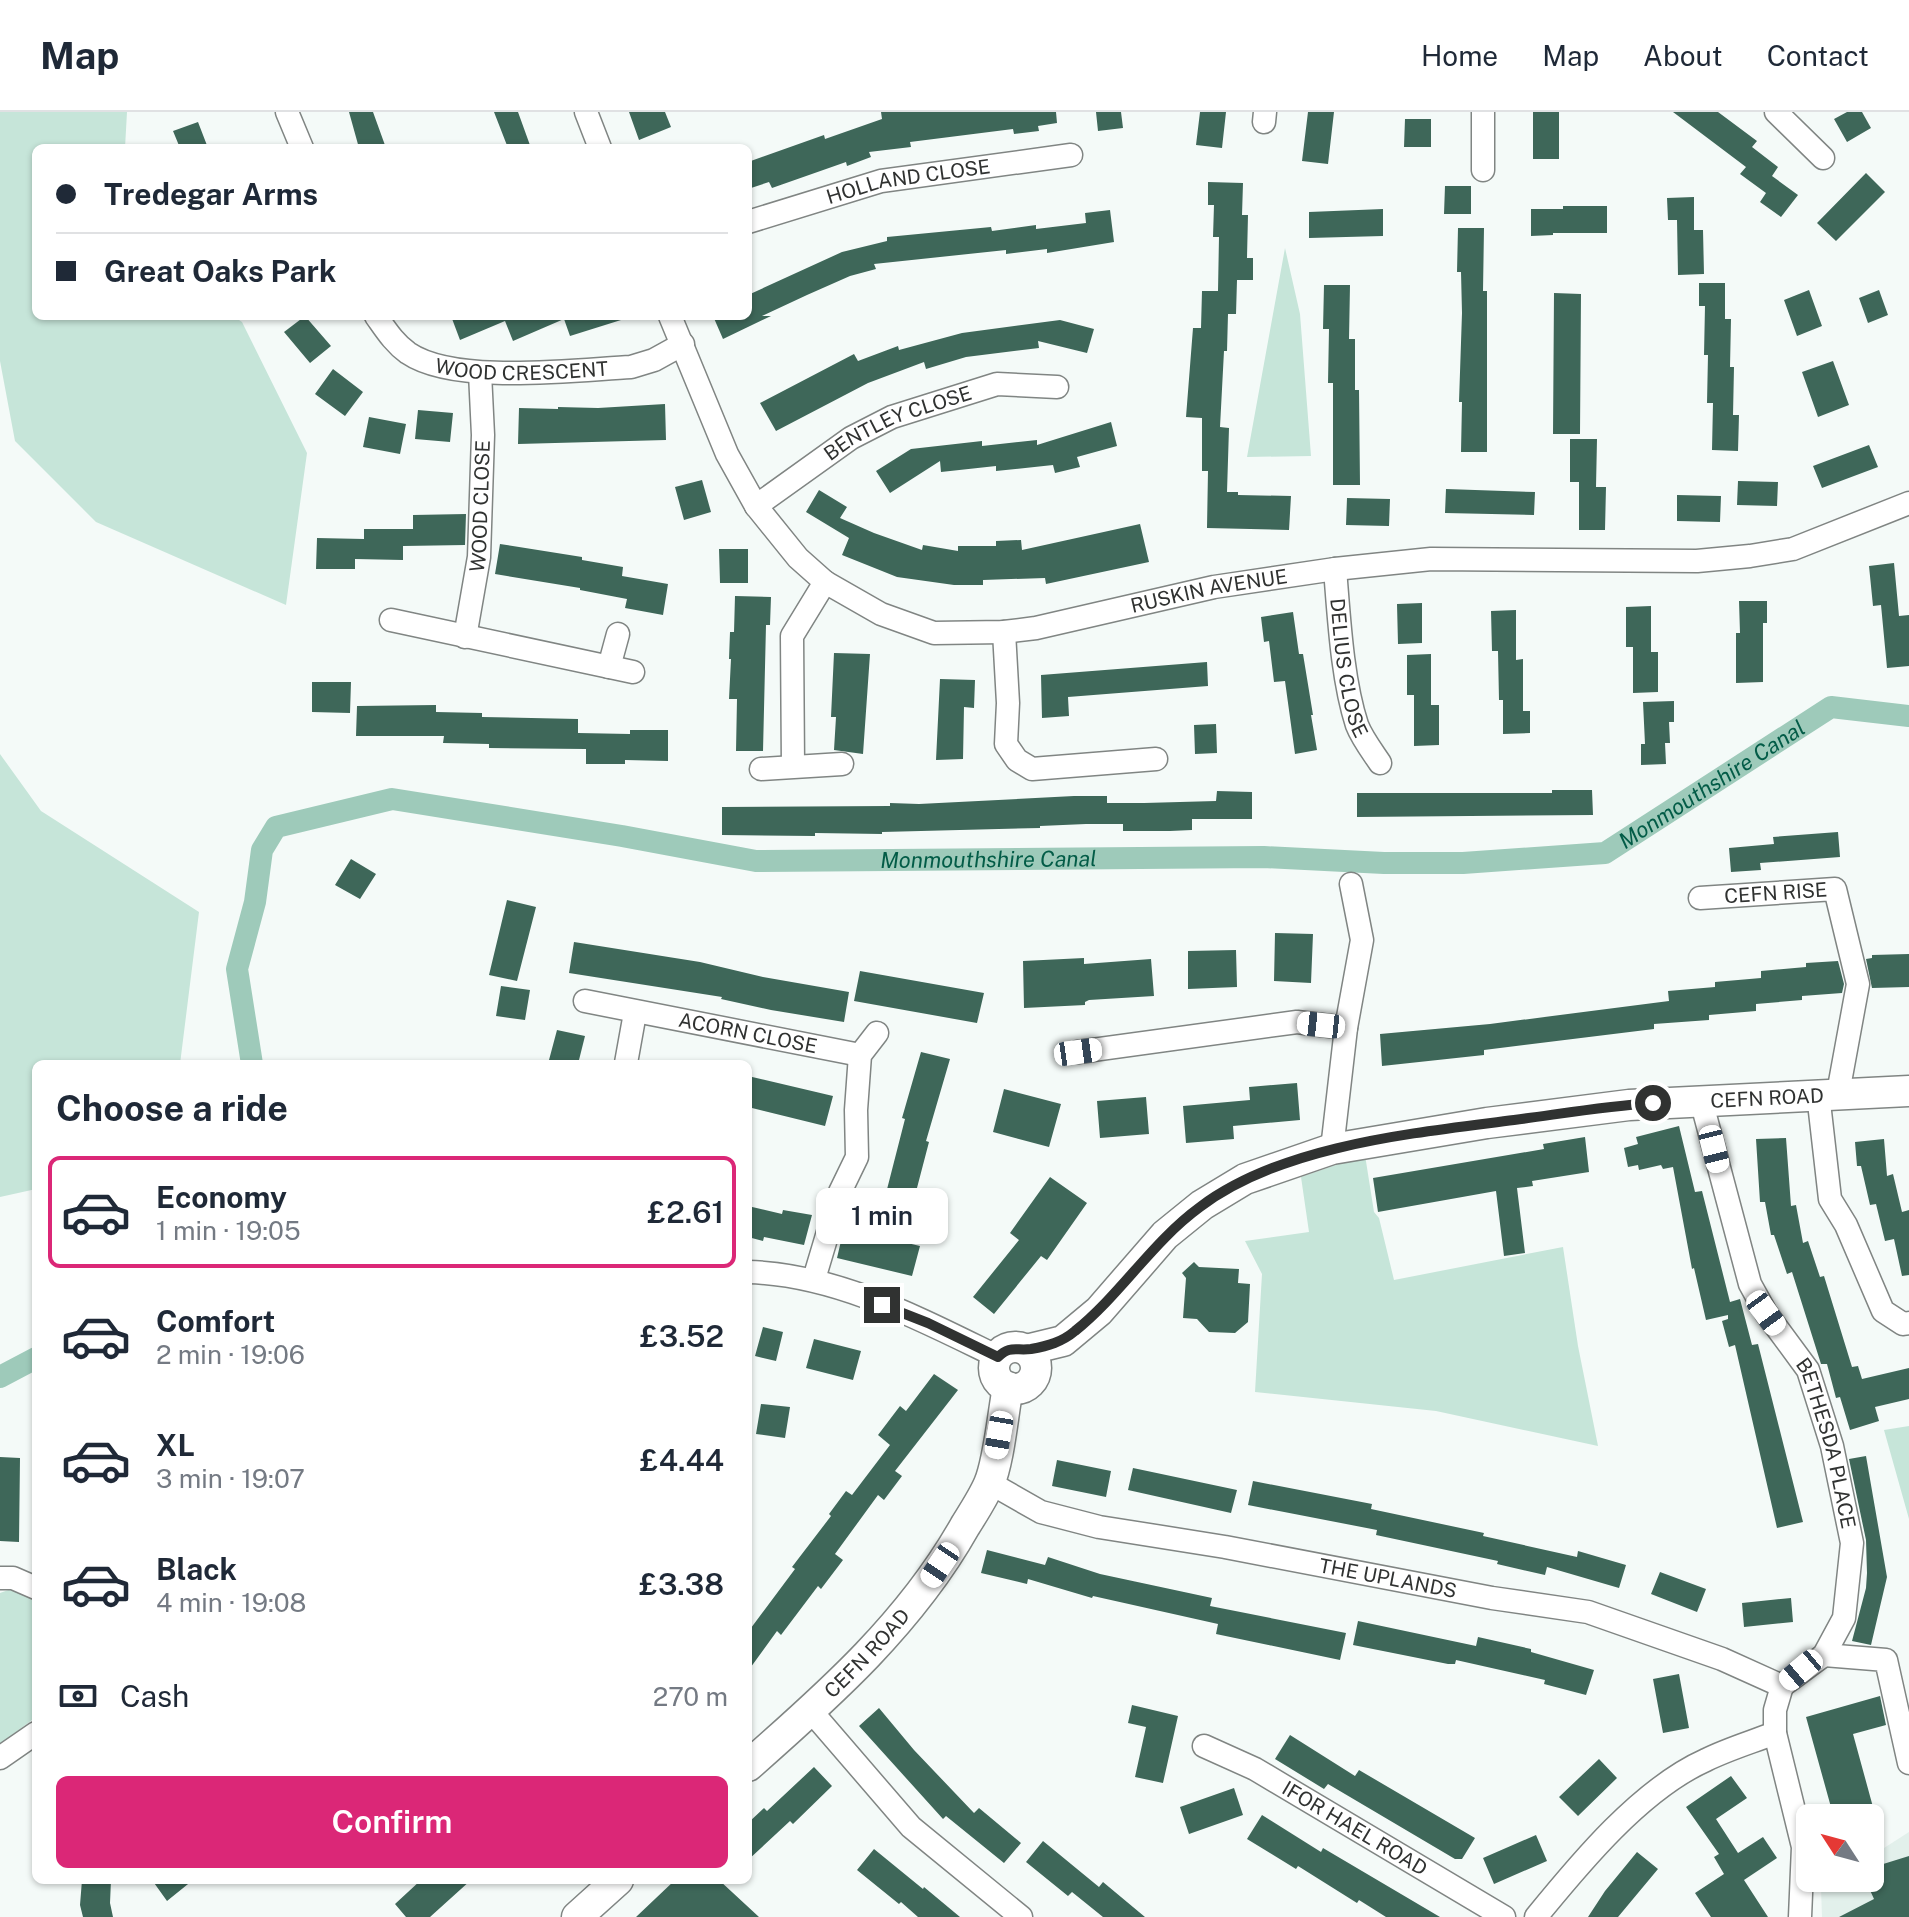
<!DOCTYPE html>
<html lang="en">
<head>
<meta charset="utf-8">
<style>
	body { margin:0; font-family:"Public Sans",sans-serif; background:#f2f2f3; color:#1f2937; height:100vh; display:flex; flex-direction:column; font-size:30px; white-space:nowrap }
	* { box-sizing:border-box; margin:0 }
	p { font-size:26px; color:#747a83 }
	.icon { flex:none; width:44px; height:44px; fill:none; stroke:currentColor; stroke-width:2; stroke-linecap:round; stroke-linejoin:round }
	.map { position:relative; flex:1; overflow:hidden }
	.side { position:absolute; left:32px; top:948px; width:720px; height:824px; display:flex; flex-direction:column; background:#fff; border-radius:12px; box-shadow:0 2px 6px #0004 }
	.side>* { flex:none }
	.hud { position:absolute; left:32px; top:32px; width:720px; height:176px; border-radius:12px; box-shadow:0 2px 6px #0004; display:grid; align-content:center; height:176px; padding:0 24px; background:#fff }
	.needle { width:52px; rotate:306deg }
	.tools { position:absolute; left:1796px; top:1692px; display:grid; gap:16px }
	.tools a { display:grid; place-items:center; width:88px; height:88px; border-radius:12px; background:#fff; box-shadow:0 2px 6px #0004; font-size:40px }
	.end { position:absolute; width:36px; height:36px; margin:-18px; border:10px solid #303231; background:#fff; box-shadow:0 0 0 4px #fff }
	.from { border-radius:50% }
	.bubble { position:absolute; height:56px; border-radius:12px; background:#fff; box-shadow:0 2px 6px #0004; font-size:26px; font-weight:600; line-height:56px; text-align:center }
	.car { position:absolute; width:24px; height:48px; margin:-24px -12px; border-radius:10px; box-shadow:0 0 6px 2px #0007; background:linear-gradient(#fff 24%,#345 0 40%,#fff 0 76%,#345 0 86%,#fff 0) }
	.hud b { display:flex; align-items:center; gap:28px; height:76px; font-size:30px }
	.hud b+b { border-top:2px solid #e0e1e3 }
	.hud i { width:20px; height:20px; background:#1f2937 }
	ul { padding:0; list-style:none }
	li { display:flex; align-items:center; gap:24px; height:112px; margin:0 16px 12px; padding:0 8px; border:4px solid transparent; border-radius:12px }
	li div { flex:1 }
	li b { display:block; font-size:30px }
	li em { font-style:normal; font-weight:600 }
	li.selected { border-color:#db2777 }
	li>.icon { width:72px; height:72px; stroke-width:1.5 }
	h2 { padding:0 24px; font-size:36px; line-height:96px }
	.pay { display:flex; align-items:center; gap:20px; height:88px; padding:0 24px; font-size:30px }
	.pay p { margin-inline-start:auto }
	.cta { display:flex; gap:16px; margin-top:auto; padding:16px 24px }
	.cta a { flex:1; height:92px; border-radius:12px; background:#db2777; color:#fff; font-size:32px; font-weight:600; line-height:92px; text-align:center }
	header { display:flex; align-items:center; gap:48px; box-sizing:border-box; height:112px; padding:0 40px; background:#fff; border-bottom:2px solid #e0e1e3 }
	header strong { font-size:38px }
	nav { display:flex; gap:44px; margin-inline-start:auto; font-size:28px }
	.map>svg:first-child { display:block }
</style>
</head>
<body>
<header>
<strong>Map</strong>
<nav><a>Home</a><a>Map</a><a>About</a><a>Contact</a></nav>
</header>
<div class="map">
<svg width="1909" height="1805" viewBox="0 0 1909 1805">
	<rect width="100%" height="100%" fill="#f4faf8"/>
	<path fill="#e2f0eb" d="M1909 1720V1805H1822L1821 1776 1836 1766H1870V1745Z"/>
	<path fill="#c6e5d9" d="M0 0H127L125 36H36V204H233L242 210 307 341 286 493 96 410 15 329 0 249Z
		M1285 136 1300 202 1311 344 1247 345Z
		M0 642 41 699 199 800 180 952H36V1077L0 1085Z
		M1365 1043 1374 1100 1379 1106 1394 1168 1563 1135 1578 1234 1598 1334 1436 1299 1255 1280 1262 1162 1245 1129 1309 1120 1301 1065Z
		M1909 1314V1407L1884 1318Z
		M14 1476 36 1486V1602L32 1608 0 1632V1481Z"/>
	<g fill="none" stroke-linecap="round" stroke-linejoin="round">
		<g stroke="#9ecaba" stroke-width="22">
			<path id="s1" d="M252 952 237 857 255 790 262 738 276 715 392 687 622 724 756 749 1264 745 1384 751H1463L1605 741 1831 595 1909 604"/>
			<path d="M0 1265 36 1246"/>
		</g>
	</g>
	<path fill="#3e6759" d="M349 0H373L386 36H359Z
		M494 0H518L531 36H508Z
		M629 0H665L671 15 639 28Z
		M881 0H1056L1057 11 1038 14 1039 19 1014 22 1013 17 910 30 911 35 869 40 871 45 847 54 846 50 772 76 769 70 748 77V50L824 23 825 27 882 7Z
		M1096 0H1121L1123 16 1098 19Z
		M1200 0H1226L1222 36 1196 33Z
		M1308 0H1334L1328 52 1302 49Z
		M1533 0H1559V47H1533Z
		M1673 0H1718L1757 29 1752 35 1778 55 1772 64 1798 83 1781 105 1760 90 1766 81 1740 62 1746 55Z
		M1847 0H1862L1871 16 1847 30 1834 7Z
		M1405 7H1431V35H1404Z
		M198 10 208 36H180L173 19Z
		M1866 61 1885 80 1836 129 1817 111Z
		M1208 70 1243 71 1242 103H1248L1247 146H1253V168H1237L1236 202H1228L1227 239H1224L1220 315 1229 316 1227 380H1238V383L1291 384 1289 418 1207 416 1208 359H1202V306L1186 305 1193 216H1201L1202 179H1218L1219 125H1213L1214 93H1208Z
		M1445 74H1471V102H1444Z
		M1694 85V118H1703L1704 162 1678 163 1677 108H1668L1667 86Z
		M1563 94H1607V121H1553V123L1531 124V97H1563Z
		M1383 97V124L1309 126V100Z
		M1110 98 1114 130 1047 141V137L1006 142V138L874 152 876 157 850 164 807 183 762 204H771L723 227 713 204H748V183L842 140 887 129V125L991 115 992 119 1036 113V117L1086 111 1085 101Z
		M1458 116H1484L1483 179H1487V340H1461L1462 290H1459L1462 201 1461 160H1457Z
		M1699 171H1725V207H1731L1730 255H1734L1733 303H1739L1738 339 1712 338 1713 291H1707L1708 243H1704L1705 194H1699Z
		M1324 173H1350L1349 227H1355V278H1359L1360 373H1333V271H1328L1329 217H1323Z
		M1809 178 1822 214 1797 224 1784 188Z
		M1879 178 1888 203 1868 211 1859 186Z
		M1554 181 1581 182 1580 322H1553Z
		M305 204 331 234 310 251 284 220Z
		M451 204H621V208L570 224 564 207 513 229 505 209 460 228Z
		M1060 208 1094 217 1087 241 1038 229 1039 236 966 245 926 257 924 250 868 271 776 319 760 291 854 242 858 249 898 234 899 238 962 221Z
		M1833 249 1849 293 1818 305 1802 260Z
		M333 257 363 280 345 304 315 282Z
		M665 292 666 328 518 332 519 296 558 297V295L598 296Z
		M418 298 453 301 450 330 415 327Z
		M369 305 406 312 400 342 363 335Z
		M1111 310 1117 334 1077 345 1080 355 1055 361 1053 353 996 359V354L941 360 940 349 890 381 876 359 911 337 982 329V334L1037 328V333Z
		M1570 327H1597L1596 375H1606L1605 418H1579V370H1570Z
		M1869 333 1878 355 1822 376 1813 354Z
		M702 368 711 400 684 408 675 375Z
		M1738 369 1778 370 1777 394 1737 393Z
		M1446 377 1535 380 1534 403 1445 401Z
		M819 378 847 395 840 406 874 421 922 438 923 433 958 439V434H996V429L1021 428 1022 438 1140 412 1149 450 1046 472 1045 466 983 468V473H954L897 465 842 443 849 426 806 400Z
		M1677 383 1721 384 1720 410 1677 409Z
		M1347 386 1390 387 1389 414 1346 413Z
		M466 402 465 433 403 434V448L355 447V457H316L317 426 364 427V417H413V403Z
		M500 432 582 445V448L623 455 622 464 668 472 663 503 625 496 627 487 580 478V476L495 462Z
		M719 437H748V471H720Z
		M1894 451 1899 504 1909 503V554L1887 556 1881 493 1873 494 1869 454Z
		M735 484 771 485 770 513H766L763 639H736L737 587H729L731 547H729L730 520H734Z
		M1739 489H1767V511H1763V570L1736 571V521H1740Z
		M1422 491V531L1398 532 1397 492Z
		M1651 494V540H1658V580L1633 581V535H1626V495Z
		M1516 498V548L1523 547V599H1530V621L1503 622V588H1499L1498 539H1492L1491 499Z
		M1293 500 1299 542H1303L1313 603H1311L1317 638 1295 642 1285 569 1274 570 1269 529 1264 530 1261 505Z
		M834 541 870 542 863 642 834 638 836 605H831Z
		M1431 542V593H1439V633L1414 634V583H1407V543Z
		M1207 550 1208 574 1068 585 1069 604 1042 606 1041 563Z
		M940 567 975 568 974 596 964 595 963 647 936 648Z
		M312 570H351L350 601 312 600Z
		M1674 589V610H1669L1670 631H1665L1666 652 1641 653V632H1645L1643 590Z
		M436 593V600L482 601V605L578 607V621L630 622V618H668V649L625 648V652H586V637L489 636V632L443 631 444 624H356L357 594Z
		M1216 612 1217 641 1195 642 1194 613Z
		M1552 678H1592L1593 703 1357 705V681H1552Z
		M1217 679 1252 680V707H1192V718L1170 719H1123V712H1086L1040 714V716L882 720V722L815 721V724L722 723V695L890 694V691L919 692 1074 684H1107V691H1144L1216 689Z
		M1838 720 1840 745 1760 751 1761 758 1731 760 1729 736 1774 732 1773 725Z
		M351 747 376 762 360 787 335 773Z
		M507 788 536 795 517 869 489 863Z
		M1275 821 1313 822 1311 871 1274 869Z
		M574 830 700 850 763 865 849 880 844 910 771 898 721 887 722 885 569 861Z
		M1236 838 1237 875 1188 877V839Z
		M1909 842V875L1872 876 1866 847 1872 846V843Z
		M1084 846V852L1151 847 1154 884 1089 888 1085 890V893L1024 896 1023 849Z
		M1838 849 1844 872 1842 881 1802 884V888L1756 892V899L1709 903V908L1654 912V917L1484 938V943L1382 954 1380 922 1490 912 1669 889 1668 879 1715 875V870L1761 866V859L1806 855V851Z
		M860 859 984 881 977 911 854 889Z
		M501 874 530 878 525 908 496 904Z
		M557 918 585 924 578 952 549 948Z
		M921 940 950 947 926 1029 929 1030 912 1095 884 1089 905 1007 902 1006Z
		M748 964 833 984 825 1014 748 995Z
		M1297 971 1300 1008 1233 1014 1234 1027 1186 1031 1183 994 1250 988 1249 975Z
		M1004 977 1061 992 1049 1035 993 1020Z
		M1146 985 1149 1022 1100 1026 1097 989Z
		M1679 1014 1695 1080 1702 1079 1730 1190 1740 1187 1752 1233 1758 1232 1803 1410 1777 1416 1735 1233 1729 1235 1722 1209 1728 1207V1203L1706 1208 1694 1156 1692 1157 1673 1055 1663 1057 1661 1053 1639 1058 1638 1053 1628 1055 1624 1036 1638 1032 1636 1025Z
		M1585 1025 1589 1060 1532 1069 1533 1074 1517 1076 1525 1141 1504 1144 1496 1079 1378 1100 1373 1066 1544 1037 1543 1032Z
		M1786 1026 1791 1094 1796 1093 1803 1131 1808 1129 1820 1165 1824 1164 1852 1255 1858 1254 1862 1267 1909 1256V1287L1875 1295 1879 1309 1850 1318 1840 1285 1836 1286 1827 1252H1821L1792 1160 1787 1162 1774 1123H1771L1765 1090H1760L1756 1027Z
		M1884 1027 1887 1064 1893 1062 1902 1100 1909 1098V1163L1902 1164 1894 1127 1885 1129 1876 1092 1870 1093 1861 1054H1857L1855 1030Z
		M1050 1065 1087 1091 1047 1148 1041 1144 994 1202 973 1185 1019 1128 1010 1121Z
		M748 1094 782 1102 783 1098 812 1103 804 1133 764 1125 763 1129 748 1125Z
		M844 1116 920 1134 912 1164 837 1146Z
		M1194 1150 1199 1155 1239 1157 1238 1171 1250 1172 1248 1210 1235 1221 1209 1220 1197 1207 1183 1206 1186 1166 1182 1161Z
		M763 1215 783 1220 776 1249 755 1244Z
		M814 1227 861 1239 853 1268 806 1256Z
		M934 1262 958 1278 895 1359 902 1364 884 1388 878 1383 835 1442 843 1448 821 1477 818 1474 781 1523 777 1519 748 1559V1520L795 1457 792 1455 831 1404 829 1402 846 1379 852 1383 890 1333 878 1323 900 1294 906 1299Z
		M761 1292 790 1295 785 1326 756 1322Z
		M1866 1344 1887 1465 1871 1533 1852 1529 1866 1476 1867 1461 1866 1428 1849 1347Z
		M0 1345 20 1346 19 1430 0 1429Z
		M1057 1348 1111 1359 1106 1385 1052 1374Z
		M1133 1356 1237 1378 1231 1401 1128 1378Z
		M1253 1369 1372 1392 1371 1397 1484 1421 1483 1424 1577 1445 1578 1439 1626 1453 1619 1476 1547 1455 1545 1463 1497 1452 1498 1449 1376 1423 1377 1418 1248 1393Z
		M987 1438 1045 1453 1048 1445 1100 1462 1212 1486 1210 1494 1346 1521 1340 1548 1216 1522 1218 1512 1093 1484 1092 1486 1028 1467 1027 1472 981 1461Z
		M1660 1460 1706 1477 1697 1500 1651 1482Z
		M1791 1486 1793 1510 1744 1515 1742 1491Z
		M1358 1509 1476 1534 1478 1525 1531 1537V1540L1594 1558 1586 1583 1544 1572 1545 1568 1456 1548 1455 1552H1448L1353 1533Z
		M1679 1562 1689 1616 1663 1621 1653 1567Z
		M1880 1584 1886 1613 1853 1622 1876 1706H1834L1806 1605Z
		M1132 1593 1178 1604 1163 1671 1135 1665 1146 1615 1128 1611Z
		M879 1596 914 1638 974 1701 979 1696 1021 1731 1004 1751 946 1704 943 1707 859 1614Z
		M1290 1623 1355 1664 1359 1658 1475 1726 1462 1747H1455L1328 1672 1324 1677 1275 1647Z
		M1599 1647 1617 1666 1578 1704 1559 1685Z
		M814 1655 832 1674 793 1712 790 1709 748 1748V1711L764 1696 767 1699Z
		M1731 1664 1747 1686 1716 1707 1738 1741 1763 1725 1777 1746 1744 1768 1768 1805H1711L1695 1781 1724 1762 1714 1745 1719 1742 1686 1695Z
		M1234 1676 1243 1703 1189 1722 1180 1695Z
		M1262 1703 1321 1740 1323 1736 1440 1805H1386L1359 1788 1357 1791 1298 1754 1296 1757 1247 1727Z
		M1536 1723 1547 1749 1494 1772 1483 1746Z
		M1043 1729 1099 1775 1103 1770 1145 1805H1103L1072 1780 1068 1784 1026 1750Z
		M874 1737 923 1777 924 1775 960 1805H918L901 1790 899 1792 857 1758Z
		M1637 1740 1658 1757 1618 1805H1588L1605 1779Z
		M1909 1744V1805H1839L1874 1787 1869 1776 1884 1770 1880 1753Z
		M82 1768H111L110 1791 113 1805H83L80 1793Z
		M152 1768H193L167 1789Z
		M421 1768H471L430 1805H406L395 1792Z
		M675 1768H719L759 1805H636Z"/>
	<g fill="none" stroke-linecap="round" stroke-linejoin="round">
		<defs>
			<g id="minor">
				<path d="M287 0 302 36"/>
				<path d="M586 0 600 36"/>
				<path d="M1483 0V58"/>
				<path d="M1776 0 1823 46"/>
				<path d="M1264 10 1265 0"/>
				<path id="s2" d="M748 110 881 69 1071 43"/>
				<path id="s3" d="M376 204C386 218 394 231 408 241 455 273 574 258 631 255L654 248 683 232"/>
				<path id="s4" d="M670 204 727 342 756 394 798 446 825 470 881 502 934 521 1004 520 1036 516 1214 475 1335 457 1431 447 1697 449 1750 444 1793 437 1909 391"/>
				<path id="s5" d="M756 394 851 326 892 305 997 272 1057 275"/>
				<path id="s6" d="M1335 457C1339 505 1342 567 1357 613 1362 626 1372 639 1380 651"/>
				<path d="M391 508 633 560"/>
				<path d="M1004 520 1008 591 1006 632 1017 648 1032 657 1156 647"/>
				<path id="s7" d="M465 525 479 445 483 323 480 261"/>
				<path d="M609 555 618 522"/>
				<path d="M793 654 792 524 825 470"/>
				<path d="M761 657 842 652"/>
				<path id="s8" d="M1700 786 1835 777 1858 872 1838 981"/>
				<path id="s9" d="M585 889 860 943"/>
				<path d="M1078 940 1297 910 1346 916"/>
				<path d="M626 951 635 901"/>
				<path d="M1818 982 1830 1087 1846 1113 1883 1199 1903 1212 1909 1211"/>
				<path id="s10" d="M1701 988 1750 1172 1766 1201 1808 1258 1832 1334 1852 1431 1844 1506 1824 1543 1782 1574"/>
				<path d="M1332 1037 1346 916 1362 828 1351 772"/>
				<path d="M748 1160C836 1162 920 1207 998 1245"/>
				<path d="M814 1167 840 1080 857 1045 856 998 860 943 877 921"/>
				<path id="s11" d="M990 1371 1041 1400 1099 1415 1225 1435 1492 1486 1588 1500 1722 1547 1782 1574"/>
				<path d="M0 1466H13L36 1476"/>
				<path d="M1824 1543 1886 1548 1909 1651"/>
				<path d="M1782 1574 1775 1598V1621L1803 1735 1800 1805"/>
				<path d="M811 1599 911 1715 1021 1805"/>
				<path id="s12" d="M1204 1634 1255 1657 1504 1805"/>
				<path d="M0 1646 36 1621"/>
				<path d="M1536 1805C1580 1751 1641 1677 1706 1648 1728 1637 1752 1630 1775 1621"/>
			</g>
			<g id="secondary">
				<circle cx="1015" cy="1256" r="21"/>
				<path id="s13" d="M1026 1238 1063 1229 1099 1199 1165 1123 1202 1093 1245 1067 1332 1037 1487 1011 1629 993 1909 979"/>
				<path id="s14" d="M748 1654C830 1582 911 1510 965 1414 973 1401 983 1386 989 1372 999 1349 1003 1301 1008 1275"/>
				<path d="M577 1805 618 1768"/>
			</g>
		</defs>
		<use href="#minor" stroke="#808583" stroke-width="25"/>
		<use href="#secondary" stroke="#808583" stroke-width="33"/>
		<use href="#minor" stroke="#fff" stroke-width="22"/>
		<use href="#secondary" stroke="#fff" stroke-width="30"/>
	</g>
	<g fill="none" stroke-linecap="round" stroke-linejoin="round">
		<path stroke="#303231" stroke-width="10" d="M882 1193 928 1211 998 1245C1010 1233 1016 1239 1031 1237 1048 1234 1062 1230 1075 1219 1121 1182 1152 1130 1200 1095 1282 1033 1414 1021 1514 1008 1560 1002 1606 994 1653 991"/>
	</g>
	<g text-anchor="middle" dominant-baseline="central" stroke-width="8" stroke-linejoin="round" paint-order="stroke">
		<g font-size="20" fill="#303231" stroke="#fff">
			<text stroke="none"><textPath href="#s2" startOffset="166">HOLLAND CLOSE</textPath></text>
			<text stroke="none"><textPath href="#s3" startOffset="166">WOOD CRESCENT</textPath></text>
			<text stroke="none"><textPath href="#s5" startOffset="166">BENTLEY CLOSE</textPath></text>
			<text stroke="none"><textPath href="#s7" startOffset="132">WOOD CLOSE</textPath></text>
			<text stroke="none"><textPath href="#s4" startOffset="712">RUSKIN AVENUE</textPath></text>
			<text stroke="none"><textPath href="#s6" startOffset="100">DELIUS CLOSE</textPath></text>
			<text stroke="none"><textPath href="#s8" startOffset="76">CEFN RISE</textPath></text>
			<text stroke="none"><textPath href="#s9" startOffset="166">ACORN CLOSE</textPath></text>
			<text stroke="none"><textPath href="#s13" startOffset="814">CEFN ROAD</textPath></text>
			<text stroke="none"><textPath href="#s10" startOffset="370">BETHESDA PLACE</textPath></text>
			<text stroke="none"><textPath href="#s11" startOffset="412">THE UPLANDS</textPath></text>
			<text stroke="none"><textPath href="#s14" startOffset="164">CEFN ROAD</textPath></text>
			<text stroke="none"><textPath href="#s12" startOffset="172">IFOR HAEL ROAD</textPath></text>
		</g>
		<g font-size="22" font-style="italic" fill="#035c47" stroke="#fff">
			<text stroke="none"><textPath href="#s1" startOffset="1710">Monmouthshire Canal</textPath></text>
			<text stroke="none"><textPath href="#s1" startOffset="966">Monmouthshire Canal</textPath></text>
		</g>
	</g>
</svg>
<div class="tools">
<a><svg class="needle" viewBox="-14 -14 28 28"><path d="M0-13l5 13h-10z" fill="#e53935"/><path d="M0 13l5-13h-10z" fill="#747a83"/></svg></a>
</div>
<i class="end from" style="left:1653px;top:991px"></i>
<i class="end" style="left:882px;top:1193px"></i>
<div class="bubble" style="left:816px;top:1076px;width:132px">1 min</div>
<i class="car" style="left:1321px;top:913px;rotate:276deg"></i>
<i class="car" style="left:1078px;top:940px;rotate:82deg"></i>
<i class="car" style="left:1714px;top:1037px;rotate:166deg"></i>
<i class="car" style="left:1766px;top:1201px;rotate:144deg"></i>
<i class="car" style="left:999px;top:1323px;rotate:190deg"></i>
<i class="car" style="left:940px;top:1453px;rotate:214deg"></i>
<i class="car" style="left:1801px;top:1558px;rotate:230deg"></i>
<div class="hud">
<b><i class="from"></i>Tredegar Arms</b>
<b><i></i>Great Oaks Park</b>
</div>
<section class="side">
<h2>Choose a ride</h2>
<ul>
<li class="selected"><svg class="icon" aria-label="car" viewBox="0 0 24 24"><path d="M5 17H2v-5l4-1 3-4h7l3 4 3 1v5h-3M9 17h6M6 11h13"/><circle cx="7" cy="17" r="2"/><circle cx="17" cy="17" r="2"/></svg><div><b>Economy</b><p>1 min · 19:05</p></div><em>£2.61</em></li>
<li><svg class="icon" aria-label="car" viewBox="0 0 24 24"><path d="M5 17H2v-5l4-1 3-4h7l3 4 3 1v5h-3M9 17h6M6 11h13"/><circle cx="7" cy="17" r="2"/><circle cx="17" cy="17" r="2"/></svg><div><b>Comfort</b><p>2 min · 19:06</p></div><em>£3.52</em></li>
<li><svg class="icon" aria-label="car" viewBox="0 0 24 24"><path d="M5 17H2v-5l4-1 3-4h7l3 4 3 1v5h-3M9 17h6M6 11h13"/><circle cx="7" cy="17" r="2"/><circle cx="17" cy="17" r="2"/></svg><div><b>XL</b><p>3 min · 19:07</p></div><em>£4.44</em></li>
<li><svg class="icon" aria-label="car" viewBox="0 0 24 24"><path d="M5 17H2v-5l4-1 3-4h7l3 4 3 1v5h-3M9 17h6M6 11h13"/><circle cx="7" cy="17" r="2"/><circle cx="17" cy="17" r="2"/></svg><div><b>Black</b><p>4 min · 19:08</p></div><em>£3.38</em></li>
</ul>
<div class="pay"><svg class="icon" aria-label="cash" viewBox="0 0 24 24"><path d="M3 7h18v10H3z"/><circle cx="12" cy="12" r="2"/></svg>Cash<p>270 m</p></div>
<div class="cta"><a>Confirm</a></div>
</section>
</div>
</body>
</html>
